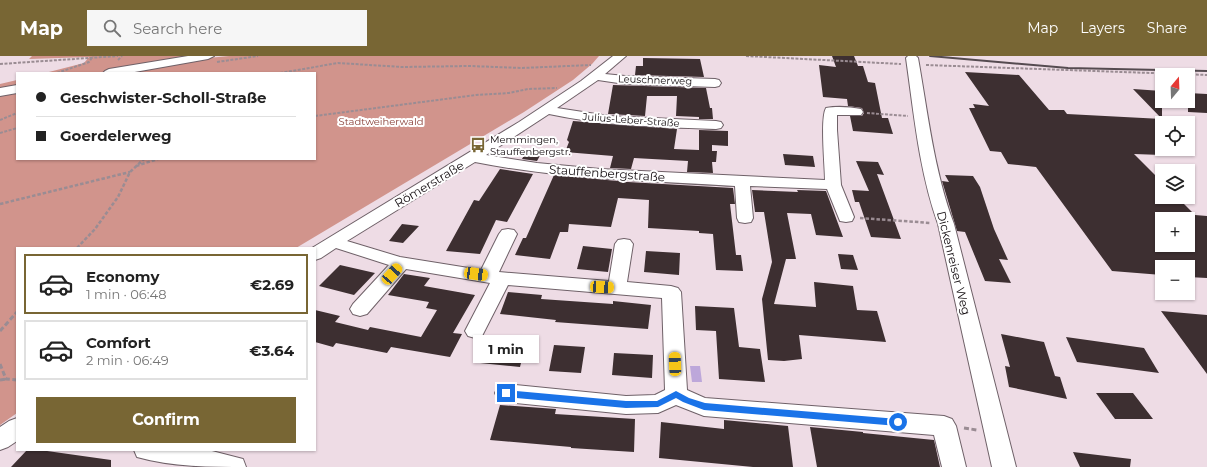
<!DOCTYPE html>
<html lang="en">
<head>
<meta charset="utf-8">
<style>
	body { margin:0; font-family:Montserrat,sans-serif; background:#f6f6f6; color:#222; height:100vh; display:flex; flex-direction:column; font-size:15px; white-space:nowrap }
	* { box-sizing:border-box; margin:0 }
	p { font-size:13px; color:#767676 }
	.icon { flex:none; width:22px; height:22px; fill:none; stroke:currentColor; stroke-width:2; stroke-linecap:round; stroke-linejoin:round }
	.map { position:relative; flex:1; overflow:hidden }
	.panel { position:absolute; left:16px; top:191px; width:300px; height:204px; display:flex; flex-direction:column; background:#fff; border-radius:0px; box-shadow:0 1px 3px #0004 }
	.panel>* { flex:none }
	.banner { position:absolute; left:16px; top:16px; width:300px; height:88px; border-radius:0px; box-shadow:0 1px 3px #0004; display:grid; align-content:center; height:88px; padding:0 20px; background:#fff }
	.needle { width:26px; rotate:19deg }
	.tools { position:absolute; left:1155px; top:12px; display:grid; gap:8px }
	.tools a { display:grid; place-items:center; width:40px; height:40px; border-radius:0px; background:#fff; box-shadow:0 1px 3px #0004; font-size:20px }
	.end { position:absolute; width:18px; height:18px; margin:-9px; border:5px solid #1a73e8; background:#fff; box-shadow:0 0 0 2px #fff }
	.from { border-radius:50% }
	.bubble { position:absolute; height:28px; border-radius:0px; background:#fff; box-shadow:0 1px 3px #0004; font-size:13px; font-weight:700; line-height:28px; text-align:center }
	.car { position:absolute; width:12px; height:24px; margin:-12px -6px; border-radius:5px; box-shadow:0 0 3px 1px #0007; background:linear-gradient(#f5c518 24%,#345 0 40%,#f5c518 0 76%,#345 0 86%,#f5c518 0) }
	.banner b { display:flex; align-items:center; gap:14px; height:38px; font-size:15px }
	.banner b+b { border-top:1px solid #e0e0e0 }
	.banner i { width:10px; height:10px; background:#222 }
	ul { padding:7px 0 0; list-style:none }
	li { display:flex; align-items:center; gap:12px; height:60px; margin:0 8px 6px; padding:0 12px; border:2px solid #e0e0e0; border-radius:0px }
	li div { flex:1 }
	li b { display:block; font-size:15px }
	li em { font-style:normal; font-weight:700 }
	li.selected { border-color:#786634 }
	li>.icon { width:36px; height:36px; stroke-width:1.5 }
	.primary-button { display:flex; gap:8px; margin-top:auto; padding:8px 20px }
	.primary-button a { flex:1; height:46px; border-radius:0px; background:#786634; color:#fff; font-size:16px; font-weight:700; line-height:46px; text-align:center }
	header { display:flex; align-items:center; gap:24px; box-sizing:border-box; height:56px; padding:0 20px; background:#786634; color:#fff }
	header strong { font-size:19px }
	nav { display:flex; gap:22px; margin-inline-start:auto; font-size:14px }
	.search { width:280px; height:36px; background:#f6f6f6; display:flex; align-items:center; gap:10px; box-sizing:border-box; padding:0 14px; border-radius:0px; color:#767676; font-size:15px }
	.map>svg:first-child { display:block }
</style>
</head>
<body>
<header>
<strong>Map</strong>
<div class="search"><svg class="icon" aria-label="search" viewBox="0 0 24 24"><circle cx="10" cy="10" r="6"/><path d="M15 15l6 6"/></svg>Search here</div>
<nav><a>Map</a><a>Layers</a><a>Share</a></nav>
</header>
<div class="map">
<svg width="1207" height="411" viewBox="0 0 1207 411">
	<rect width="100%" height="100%" fill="#eedce5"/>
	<path fill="#d1948c" d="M32 0H206L208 2 229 0H599L592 8 573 24 524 56 296 192H17V357L0 369V28L17 24V103H315V17H45L84 7 89 1 29 3Z"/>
	<path fill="#bda7da" d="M690 310H700L702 326H692Z"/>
	<path fill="#3d2f31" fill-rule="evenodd" d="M832 0H854L858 10H863L868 26 875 27 882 62H888L893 78 853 75 850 60H862L864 57 862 52 848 50 847 43 823 41 819 9 836 11Z
		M643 2 700 3 704 21 635 19 636 10H643Z
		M965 16 1019 19 1049 54H1064L1067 58 1162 63V99L1134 98 1162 126V141H1177L1195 159 1207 160V222L1188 221V211H1162V219L1112 215 1036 111 1008 108 1001 96 990 95 969 52H975L973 48 989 50ZM1162 163H1188V189H1162Z
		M613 29 706 32 710 52H712L713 63H699V61L676 60 677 40H647L645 60 608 58Z
		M1133 33 1162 35V63Z
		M1188 37 1207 38V57L1188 56Z
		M573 65 677 73 674 93 699 94V74L728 75V90L712 89V95H717L716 106H712L713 117 687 116 688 105 634 102 631 113 610 112 613 100 565 96 569 86 567 84Z
		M527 94 542 96 537 105 522 103Z
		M783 98 813 100 815 111 785 109Z
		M856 105 878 106 884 119 877 118 901 183 871 181 859 146H855L852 134 869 135Z
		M500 113 533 118 507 166 496 164 480 198 446 195 474 144 479 145Z
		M554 119 628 126 733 132 735 148H730L736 199H741L743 215 716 214 713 178 699 177V175L648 172 649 144 618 142 611 171 569 168 568 176H560L550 203 515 199 523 182H526Z
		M945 119 973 120 980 131 994 173 1008 204 999 203 1011 227 985 225 965 176 957 175 942 125 949 126Z
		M752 134 798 136 797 134 826 135 843 181 816 179 811 158 787 157 796 203H786L774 248 816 251 814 226 853 230 857 254 877 255 886 286 799 279 802 303 784 305 768 304 762 243 772 206 764 156H755Z
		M402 168 419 170 403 187 389 185Z
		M583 190 612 193 608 216 577 213Z
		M646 195 680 197 679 219 644 216Z
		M838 198 853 199 858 214 841 213Z
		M340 209 375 217 354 239 319 230Z
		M404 218 430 222 424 230 475 239 453 277 462 278 450 301 391 291 387 297 336 287 333 291 315 286V254L340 260 335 266 368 274 370 271 421 281 437 254 426 252 429 246 388 239Z
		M508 236 542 239 541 243 613 248V245L651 249 648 273 555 266 556 264 500 258Z
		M695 250 734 252 739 291 760 293 765 326 719 323 716 275 696 274Z
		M1161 255 1207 259V318Z
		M1001 278 1044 286 1055 320 1060 321 1067 343 1009 331 1005 310 1010 311Z
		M1066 281 1144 292 1159 317 1077 306Z
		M488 285 526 287 520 311 480 307Z
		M554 289 585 291 581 317 549 315Z
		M614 297 653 299 652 322 612 319Z
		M1096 337H1133L1153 363H1115Z
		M500 349 556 353 555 358 635 363 634 396 571 392V391L490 384Z
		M724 364 788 370 793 411H753L659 402 661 366 724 373Z
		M810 371 863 376V377L934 384 940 411H817Z
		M27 394H40L111 404V411H11Z
		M1073 396 1131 403 1130 411H1080Z"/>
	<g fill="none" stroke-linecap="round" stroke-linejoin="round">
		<defs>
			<path id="street" d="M188 0H214L208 3 129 17H103L105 15 109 13Z
				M613 0H626L605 18 625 20 715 23 719 24 721 27 719 30 715 31 625 28 598 24 557 52 609 60 716 65 721 66 723 69 721 72 716 73C660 71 604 70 549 58L486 99 537 107 600 113 825 124C825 110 820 62 826 52 836 50 851 51 861 53L863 56 861 59H837V74L841 129 854 161 852 165 846 166 840 165 827 133 750 130 753 162 751 166 745 167 739 166 737 162 735 130C648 125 560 123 475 106L347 185 400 201 481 214 499 178 502 174 508 173 514 174 517 178 499 216 609 225 615 188 618 184 624 183 630 184 633 188 627 226 671 230 678 232 681 236 687 334 705 342 944 360 952 363 956 370 966 411H942L934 379 704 360 676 349 658 357 626 358 506 346 498 343 495 337 498 331 506 328 626 340 655 339 665 334 662 242 508 229 482 280 475 282 468 280 465 275 490 227 406 213 367 258 360 260 353 258 350 253 353 248 389 209 336 192 321 202 315 204V192H312L519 66 581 25Z
				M908 0H916L918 2C928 58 934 115 954 168L1016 411H992L938 168C919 115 914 58 906 2Z
				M17 29V37L0 40V32Z
				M17 362V385L8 391 0 394V371L9 365Z
				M134 394H208L243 403 246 411C211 411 172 411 137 401Z"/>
		</defs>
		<use href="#street" stroke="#6f6168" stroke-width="2"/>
		<path stroke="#9a8c93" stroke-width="2" stroke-dasharray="3 1.5" stroke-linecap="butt" d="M746 0 901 8
			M118 4 122 0
			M217 6 258 0
			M0 8 118 0
			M926 9 1207 19
			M57 17 89 6 93 0
			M280 17 338 7 402 11 470 10 522 12 591 9
			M867 57 908 60
			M315 60 476 39 509 37 528 33 557 32
			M0 64 17 57
			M0 77 17 72"/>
		<path stroke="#9a8c93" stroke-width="2.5" stroke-dasharray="3.5 2" stroke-linecap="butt" d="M136 110 158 103
			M0 148 130 116
			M860 162 931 167
			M77 192 95 173 118 141 130 116 144 103"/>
		<path stroke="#9a8c93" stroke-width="3" stroke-dasharray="5 2.5" stroke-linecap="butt" d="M0 275 17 256
			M0 308 6 323 17 324
			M0 324 6 323
			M964 372 977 374"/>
		<use href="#street" fill="#fff" fill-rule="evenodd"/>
		<path stroke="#554b50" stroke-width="2" d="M930 0 1068 12 1207 15"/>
	</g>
	<path fill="#1a73e8" d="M506 334 626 345H657L676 335 689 342 705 347 898 363 902 366 898 370 704 354 683 346 676 342 658 351 626 352 506 341 502 337Z"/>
	<defs>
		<symbol id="bus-bare" viewBox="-9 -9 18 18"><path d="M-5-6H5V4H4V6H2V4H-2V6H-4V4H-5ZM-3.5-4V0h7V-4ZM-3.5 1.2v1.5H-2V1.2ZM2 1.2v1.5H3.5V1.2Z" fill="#786634" stroke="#fff" stroke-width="2.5" paint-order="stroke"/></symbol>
	</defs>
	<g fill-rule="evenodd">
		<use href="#bus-bare" x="467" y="78" width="22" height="22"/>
	</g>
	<g text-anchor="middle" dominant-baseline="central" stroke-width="4" stroke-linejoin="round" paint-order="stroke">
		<g font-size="10" fill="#140e11" stroke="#fff">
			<text transform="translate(655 24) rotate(2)">Leuschnerweg</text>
			<text transform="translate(631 64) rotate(4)">Julius-Leber-Straße</text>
		</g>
		<g font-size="10" fill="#873d35" stroke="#fff">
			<text x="381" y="65">Stadtweiherwald</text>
		</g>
		<g font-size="10" fill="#140e11" stroke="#fff" text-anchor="start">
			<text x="490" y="83">Memmingen,<tspan x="490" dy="12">Stauffenbergstr.</tspan></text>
		</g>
		<g font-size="12" fill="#140e11" stroke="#fff">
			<text transform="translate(607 117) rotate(4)">Stauffenbergstraße</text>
			<text transform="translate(429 128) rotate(-31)">Römerstraße</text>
			<text transform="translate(954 207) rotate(76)">Dickenreiser Weg</text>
		</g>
	</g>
</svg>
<div class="tools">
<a><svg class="needle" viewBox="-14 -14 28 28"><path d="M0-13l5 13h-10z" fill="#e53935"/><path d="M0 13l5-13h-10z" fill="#767676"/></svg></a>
<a><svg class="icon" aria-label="locate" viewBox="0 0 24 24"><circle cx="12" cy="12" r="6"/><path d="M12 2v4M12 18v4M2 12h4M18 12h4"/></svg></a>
<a><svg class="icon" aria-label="layers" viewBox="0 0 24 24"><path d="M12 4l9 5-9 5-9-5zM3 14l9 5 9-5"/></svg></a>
<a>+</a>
<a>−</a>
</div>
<i class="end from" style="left:898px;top:366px"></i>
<i class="end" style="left:506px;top:337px"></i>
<div class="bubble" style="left:473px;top:279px;width:66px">1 min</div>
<i class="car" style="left:392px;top:218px;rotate:42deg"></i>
<i class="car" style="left:476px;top:218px;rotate:98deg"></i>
<i class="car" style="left:602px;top:231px;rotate:93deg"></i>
<i class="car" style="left:675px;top:308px;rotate:358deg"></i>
<div class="banner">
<b><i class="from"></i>Geschwister-Scholl-Straße</b>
<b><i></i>Goerdelerweg</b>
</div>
<section class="panel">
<ul>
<li class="selected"><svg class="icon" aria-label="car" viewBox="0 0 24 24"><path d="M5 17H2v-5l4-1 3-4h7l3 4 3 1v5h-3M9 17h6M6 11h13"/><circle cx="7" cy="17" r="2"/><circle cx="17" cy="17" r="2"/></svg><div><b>Economy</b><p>1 min · 06:48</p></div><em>€2.69</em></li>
<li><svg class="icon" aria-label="car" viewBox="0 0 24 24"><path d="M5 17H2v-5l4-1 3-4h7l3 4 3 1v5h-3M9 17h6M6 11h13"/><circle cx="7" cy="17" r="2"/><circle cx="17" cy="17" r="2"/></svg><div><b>Comfort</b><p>2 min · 06:49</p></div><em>€3.64</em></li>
</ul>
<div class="primary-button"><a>Confirm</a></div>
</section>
</div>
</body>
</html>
